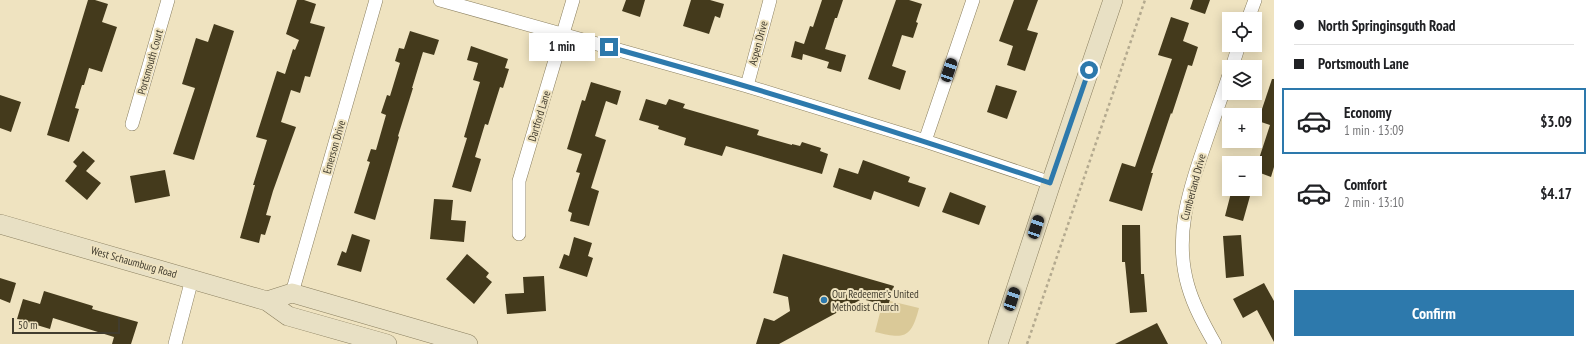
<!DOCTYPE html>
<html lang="en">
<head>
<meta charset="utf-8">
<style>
	body { margin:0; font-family:"PT Sans Narrow",sans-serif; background:#f6f6f6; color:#202124; height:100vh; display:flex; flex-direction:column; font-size:15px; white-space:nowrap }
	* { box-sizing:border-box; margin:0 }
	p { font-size:13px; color:#757577 }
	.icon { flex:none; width:22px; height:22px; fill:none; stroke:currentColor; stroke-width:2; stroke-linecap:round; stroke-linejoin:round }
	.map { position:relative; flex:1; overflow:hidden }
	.drawer { display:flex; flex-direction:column; background:#fff; width:320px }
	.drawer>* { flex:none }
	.hud { display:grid; align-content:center; height:88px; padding:0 20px; background:#fff }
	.fabs { position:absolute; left:1222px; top:12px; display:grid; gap:8px }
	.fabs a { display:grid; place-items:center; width:40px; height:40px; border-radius:0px; background:#fff; box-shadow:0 2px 10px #0003; font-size:20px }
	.scale { position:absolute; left:12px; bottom:10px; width:108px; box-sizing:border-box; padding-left:4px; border:2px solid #413c2e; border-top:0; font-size:11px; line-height:14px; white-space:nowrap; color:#413c2e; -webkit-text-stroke:3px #efe3c0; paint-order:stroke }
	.end { position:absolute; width:18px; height:18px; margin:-9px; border:5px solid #2d79ac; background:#fff; box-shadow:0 0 0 2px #fff }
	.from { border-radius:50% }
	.bubble { position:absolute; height:28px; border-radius:0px; background:#fff; box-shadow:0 2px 10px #0003; font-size:13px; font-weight:800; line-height:28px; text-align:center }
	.car { position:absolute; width:12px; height:24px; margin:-12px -6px; border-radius:5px; box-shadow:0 0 3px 1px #0007; background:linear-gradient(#222 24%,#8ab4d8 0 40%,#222 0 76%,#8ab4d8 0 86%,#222 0) }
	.hud b { display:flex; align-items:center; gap:14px; height:38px; font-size:15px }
	.hud b+b { border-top:1px solid #e0e0e0 }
	.hud i { width:10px; height:10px; background:#202124 }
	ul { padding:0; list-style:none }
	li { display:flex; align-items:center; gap:12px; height:66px; margin:0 8px 6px; padding:0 12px; border:2px solid transparent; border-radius:0px }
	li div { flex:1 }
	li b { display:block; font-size:15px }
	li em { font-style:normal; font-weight:800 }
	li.active { border-color:#2d79ac }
	li>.icon { width:36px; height:36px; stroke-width:1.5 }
	.cta { display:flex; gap:8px; margin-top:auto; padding:8px 20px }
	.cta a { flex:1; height:46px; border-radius:0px; background:#2d79ac; color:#fff; font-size:16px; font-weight:800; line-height:46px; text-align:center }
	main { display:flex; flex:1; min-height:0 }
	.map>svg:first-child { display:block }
</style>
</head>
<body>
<main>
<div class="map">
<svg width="1274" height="344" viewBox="0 0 1274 344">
	<rect width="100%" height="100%" fill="#efe3c0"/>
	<path fill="#dac998" d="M890 301 919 308C911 339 904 339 875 332L882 305 888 306Z"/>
	<path fill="#443a1c" d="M88 0H95L108 4 102 22 117 27 102 72 89 68 84 85H82L75 108 79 109 69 142 47 135Z
		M297 0H304L316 4 310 23 325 27 310 77 305 76 300 93 291 90 281 122 296 127 273 191 266 215 271 216 265 235 261 234 259 243 240 238 255 185H253L267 140 256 137 277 71 285 74 293 49 295 50 299 40 286 34Z
		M626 0H645L640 17 622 11Z
		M691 0H710L724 4 720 18 715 16 709 34 683 26Z
		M822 0H843L837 18H835L825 49 846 55 841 72 827 68 829 62 803 54 802 60 791 57 795 41 804 44 810 26 813 27Z
		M896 0H909L922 4 916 22 918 23 913 38 902 35 892 66 906 71 900 90 868 79Z
		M1014 0H1038L1027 30 1038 33 1025 71 1007 65 1013 46 999 41Z
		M1193 0H1210L1205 14 1190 9Z
		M1171 17 1189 23 1183 41 1198 47 1192 66 1188 65 1172 114 1171 113 1151 173H1153L1142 211 1109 201 1122 163 1135 167 1172 59 1158 55Z
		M214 24 234 31 194 160 173 154 195 88 182 84 196 38 208 42Z
		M410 31 439 40 434 55 423 52 412 88H413L398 136 399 137 375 220 354 213 370 162 367 161 371 149 376 150 386 115 381 113 387 95 390 96 400 63 395 61 399 48 404 49Z
		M471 46 508 59 505 68 509 69 503 88 500 87 488 125 485 124 475 157 481 159 471 192 452 187 467 138 464 137 480 82 473 80 478 63 467 60Z
		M1272 79H1274V167L1271 177 1255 171 1270 125 1258 121Z
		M591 82 621 91 617 105 606 101 595 136 606 140 591 188 599 191 589 226 570 221 572 213 568 211 580 173 576 172 582 154 567 149 582 100 585 101Z
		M996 85 1017 91 1007 119 987 112Z
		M0 95 21 102 11 132 0 128Z
		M646 99 666 105 669 99 685 104 683 108 759 130 757 135 792 145V144L800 146 802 142 821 148 820 151 828 154 822 174 726 146 722 156 684 145 686 138 658 129 659 126 639 120Z
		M83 151 95 161 86 171 101 183 87 200 65 181 77 166 73 162Z
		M863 160 910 177 908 182 926 188 919 207 874 191 871 200 833 187 839 168 858 174Z
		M165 170 170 196 135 203 130 176Z
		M1232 189H1252L1243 221 1225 216Z
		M950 192 986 206 979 225 942 212Z
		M434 199 453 200 451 220 466 221 464 242 430 239Z
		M1122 225H1140L1141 274H1144L1147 312 1130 313 1125 262H1122Z
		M352 234 370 240 361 272 337 265 342 251 346 253Z
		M1241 235 1244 276 1226 278 1223 236Z
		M574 237 592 243 588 256 593 258 587 277 559 268 564 254 569 256Z
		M467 254 489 273 486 277 492 282 474 304 446 279Z
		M783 254 894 286 888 306 862 299 779 344H756L764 318 774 321 790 311 788 297 773 293Z
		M544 276 546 311 507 314 505 294 524 293 523 277Z
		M0 278 16 283 10 303 0 299Z
		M1264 283 1274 301V342L1257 310 1243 318 1233 299Z
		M44 291 93 306 92 309 138 322 131 344H112L114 337 53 318 50 329 17 319 23 299 40 304Z
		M1157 323 1168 344H1115Z"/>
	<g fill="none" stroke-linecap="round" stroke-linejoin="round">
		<defs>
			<path id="street" d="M440 0 747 86 925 141 1051 183
				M1248 19 1255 0
				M1232 67 1239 45
				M747 86 770 0
				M132 124 168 0
				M925 141 973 0
				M519 234V181L573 0
				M292 293 376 0
				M175 344 192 279
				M1215 344C1204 325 1194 307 1188 286 1174 238 1188 193 1204 147 1212 123 1221 99 1229 75"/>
			<path id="secondary" d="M0 224 267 301 288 316 387 344
				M267 301 292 293 468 344
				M998 344 1051 183 1113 0"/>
		</defs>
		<use href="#street" stroke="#8a7f5f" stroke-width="14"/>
		<use href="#secondary" stroke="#8a7f5f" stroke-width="20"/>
		<path stroke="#b4aa8f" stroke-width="2.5" stroke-dasharray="3 3" stroke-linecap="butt" d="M1027 344 1145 0"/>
		<use href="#street" stroke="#fff" stroke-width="13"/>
		<use href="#secondary" stroke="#e8e0c4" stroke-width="19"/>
	</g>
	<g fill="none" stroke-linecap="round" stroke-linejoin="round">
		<path stroke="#2d79ac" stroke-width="5" d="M609 47C758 88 904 134 1050 183L1089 70"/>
	</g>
	<circle fill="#2d79ac" stroke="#efe3c0" stroke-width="1.5" cx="824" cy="300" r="4"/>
	<g text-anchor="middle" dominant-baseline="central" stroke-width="4" stroke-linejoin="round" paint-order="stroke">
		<g font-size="11" fill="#413c2e" stroke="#efe3c0">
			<text transform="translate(758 43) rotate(-75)">Aspen Drive</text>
			<text transform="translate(150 62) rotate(-74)">Portsmouth Court</text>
			<text transform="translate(539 116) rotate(-73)">Dartford Lane</text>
			<text transform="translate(334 147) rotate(-74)">Emerson Drive</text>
			<text transform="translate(1193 187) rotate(-75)">Cumberland Drive</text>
			<text transform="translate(134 262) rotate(16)">West Schaumburg Road</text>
		</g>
		<g font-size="11" fill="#413c2e" stroke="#efe3c0" text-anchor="start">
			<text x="832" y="294">Our Redeemer's United<tspan x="832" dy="13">Methodist Church</tspan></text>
		</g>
	</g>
</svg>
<div class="fabs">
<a><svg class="icon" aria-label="locate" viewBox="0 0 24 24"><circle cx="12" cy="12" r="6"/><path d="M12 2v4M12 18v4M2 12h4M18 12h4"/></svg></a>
<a><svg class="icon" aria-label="layers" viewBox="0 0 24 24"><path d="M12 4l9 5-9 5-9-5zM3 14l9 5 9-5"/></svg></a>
<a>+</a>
<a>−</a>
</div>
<div class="scale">50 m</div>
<i class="end from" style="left:1089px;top:70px"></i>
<i class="end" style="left:609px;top:47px"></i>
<div class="bubble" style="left:529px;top:33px;width:66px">1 min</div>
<i class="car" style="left:949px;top:70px;rotate:19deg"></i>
<i class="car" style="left:1036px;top:227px;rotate:18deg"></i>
<i class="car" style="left:1012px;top:299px;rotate:18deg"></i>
</div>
<section class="drawer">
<div class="hud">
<b><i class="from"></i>North Springinsguth Road</b>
<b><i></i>Portsmouth Lane</b>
</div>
<ul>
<li class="active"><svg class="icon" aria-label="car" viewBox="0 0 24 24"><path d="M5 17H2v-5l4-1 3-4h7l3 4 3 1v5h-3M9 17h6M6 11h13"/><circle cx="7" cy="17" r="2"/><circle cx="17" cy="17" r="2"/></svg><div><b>Economy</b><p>1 min · 13:09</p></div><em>$3.09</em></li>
<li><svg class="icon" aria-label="car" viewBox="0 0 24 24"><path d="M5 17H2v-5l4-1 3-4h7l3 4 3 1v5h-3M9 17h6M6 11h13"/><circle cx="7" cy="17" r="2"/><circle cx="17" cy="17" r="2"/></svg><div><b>Comfort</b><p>2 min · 13:10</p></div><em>$4.17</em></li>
</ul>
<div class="cta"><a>Confirm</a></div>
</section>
</main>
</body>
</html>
